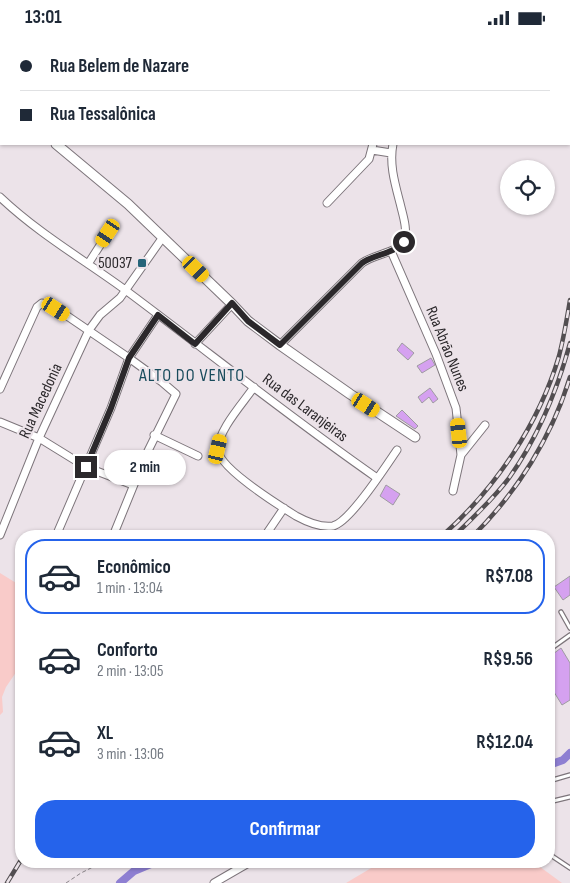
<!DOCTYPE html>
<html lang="pt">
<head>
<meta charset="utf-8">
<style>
	body { margin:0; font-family:"Sofia Sans Condensed",sans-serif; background:#f6f6f7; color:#1f2937; height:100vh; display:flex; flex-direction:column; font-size:19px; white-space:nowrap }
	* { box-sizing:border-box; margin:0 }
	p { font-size:16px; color:#747a83 }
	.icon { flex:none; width:28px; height:28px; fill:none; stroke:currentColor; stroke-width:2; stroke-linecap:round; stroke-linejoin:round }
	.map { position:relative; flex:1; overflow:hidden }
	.drawer { position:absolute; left:15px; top:495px; width:540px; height:338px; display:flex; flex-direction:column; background:#fff; border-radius:20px; box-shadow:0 1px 4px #0004 }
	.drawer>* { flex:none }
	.banner { position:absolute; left:0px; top:0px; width:570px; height:110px; box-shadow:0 1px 4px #0004; display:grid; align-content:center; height:110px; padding:0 20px; background:#fff }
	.buttons { position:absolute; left:500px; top:125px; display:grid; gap:10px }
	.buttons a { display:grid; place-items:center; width:55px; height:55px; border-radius:50%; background:#fff; box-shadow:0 1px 4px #0004; font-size:25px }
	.end { position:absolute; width:22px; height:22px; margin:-11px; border:6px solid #2b282b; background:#fff; box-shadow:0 0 0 2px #fff }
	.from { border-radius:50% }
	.bubble { position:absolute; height:35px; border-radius:18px; background:#fff; box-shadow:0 1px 4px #0004; font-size:16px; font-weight:700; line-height:35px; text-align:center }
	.car { position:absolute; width:15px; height:30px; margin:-15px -8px; border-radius:6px; box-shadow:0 0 4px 1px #0007; background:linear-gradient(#f5c518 24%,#345 0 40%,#f5c518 0 76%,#345 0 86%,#f5c518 0) }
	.banner b { display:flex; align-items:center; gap:18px; height:48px; font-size:19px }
	.banner b+b { border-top:1px solid #e0e1e3 }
	.banner i { width:12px; height:12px; background:#1f2937 }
	ul { padding:9px 0 0; list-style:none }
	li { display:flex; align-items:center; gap:15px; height:75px; margin:0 10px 8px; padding:0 10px; border:2px solid transparent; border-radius:20px }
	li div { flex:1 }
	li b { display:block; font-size:19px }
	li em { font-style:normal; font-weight:700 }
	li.current { border-color:#2563eb }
	li>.icon { width:45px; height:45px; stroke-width:1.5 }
	.primary-button { display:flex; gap:10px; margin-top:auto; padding:10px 20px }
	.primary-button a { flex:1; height:58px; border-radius:20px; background:#2563eb; color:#fff; font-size:20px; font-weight:700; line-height:58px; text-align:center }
	.status { display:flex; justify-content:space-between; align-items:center; height:35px; padding:0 25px; background:#fff; direction:ltr }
	.status svg { height:14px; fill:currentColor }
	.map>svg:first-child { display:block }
</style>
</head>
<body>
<div class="status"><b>13:01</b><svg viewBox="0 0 49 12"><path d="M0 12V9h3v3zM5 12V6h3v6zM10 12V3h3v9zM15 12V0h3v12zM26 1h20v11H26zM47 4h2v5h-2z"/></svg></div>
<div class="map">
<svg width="570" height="848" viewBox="0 0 570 848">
	<rect width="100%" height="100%" fill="#ece3e9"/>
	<path fill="#f9cbc9" d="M0 538 21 551V630L6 652 2 662 3 677 0 680Z
		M383 826H532L562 848H346Z"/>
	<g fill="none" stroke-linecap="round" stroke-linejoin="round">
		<path stroke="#8e7fd2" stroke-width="8" d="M549 730 563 725 570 718
			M120 848 134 836 158 826"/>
	</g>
	<path fill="#d5a1f0" stroke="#9f9ba2" d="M402 308 414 318 408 325 397 315Z
		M431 323 435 330 422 338 417 331Z
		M430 353 438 364 433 368 429 362 422 368 418 362Z
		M402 375 418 391 415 394 396 381Z
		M386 450 400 459 393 470 380 461Z
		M570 541V560L563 565 554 552Z
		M561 613 570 628V665L562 670 549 649V622Z"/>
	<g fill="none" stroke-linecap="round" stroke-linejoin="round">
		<defs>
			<path id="service" d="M561 577 570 593
				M549 615 570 600
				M549 746 570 740
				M549 767 570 762
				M549 819 570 833"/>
			<path id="minor" d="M148 0 150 1
				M249 0 250 1
				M343 0 345 1
				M45 1 46 0
				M84 1 85 0
				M122 1 123 0
				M162 1 163 0
				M396 1V0
				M424 1V0
				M0 50 1 48
				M372 115 391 118
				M0 162C39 199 86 226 128 257 211 319 292 384 377 443
				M327 168 369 124 373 109
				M391 216 436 319 456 373 461 420 453 456
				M88 229 108 198
				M195 309 232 269
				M280 310 362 228C375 219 393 219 404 207 408 194 403 181 400 168 395 149 389 129 393 109
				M254 352C244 367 217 396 218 415 219 433 280 471 296 481 307 487 320 493 333 491 350 487 386 431 397 415
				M0 354 32 283 37 272 42 268 57 274 129 323 162 347 176 359 146 420 113 501
				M0 387 39 403 86 432 133 450
				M154 400 198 421
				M461 420 485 390
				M0 500 39 403 89 295 100 280 120 263 163 202
				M56 501 111 373 129 323 158 280
				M265 501 284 473
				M214 848 252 826"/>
			<path id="tertiary" d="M0 56 1 57
				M56 109 128 169 232 269 248 286 280 310 350 359 415 402"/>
		</defs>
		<use href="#service" stroke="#7d757b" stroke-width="5.5"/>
		<use href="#minor" stroke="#7d757b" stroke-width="9"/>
		<use href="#tertiary" stroke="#7d757b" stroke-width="11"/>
		<path stroke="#8a8489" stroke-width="1" stroke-dasharray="4 2.5" stroke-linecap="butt" d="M549 719H552
			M66 848 81 838 105 826"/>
		<use href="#service" stroke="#fff" stroke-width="3"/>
		<use href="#minor" stroke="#fff" stroke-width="7"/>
		<use href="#tertiary" stroke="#fff" stroke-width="9"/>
		<defs>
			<path id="rail" d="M442 501C495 454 539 389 559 321 564 302 567 283 570 265
				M454 501C473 483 493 464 509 443 538 402 557 356 570 308
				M473 501C517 457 552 402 570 342
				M7 848 21 825"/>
		</defs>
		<use href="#rail" stroke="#524e51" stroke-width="4.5"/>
		<use href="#rail" stroke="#ece3e9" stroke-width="2.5" stroke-dasharray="8" stroke-linecap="butt"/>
	</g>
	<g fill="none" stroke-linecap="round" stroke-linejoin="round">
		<path stroke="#2b282b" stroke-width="6" d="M86 432 111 373 129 323 158 280 195 309 232 268 248 286 280 310 362 228C375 219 393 219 404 207"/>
	</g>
	<rect fill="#256479" stroke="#ece3e9" stroke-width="2" x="137" y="223" width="10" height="10" rx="2.5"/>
	<g text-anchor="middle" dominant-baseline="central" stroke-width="4.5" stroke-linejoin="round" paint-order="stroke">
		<g font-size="16" fill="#2b282b" stroke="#ece3e9" text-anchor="end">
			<text x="132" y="228">50037</text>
		</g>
		<g font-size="16" fill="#2b282b" stroke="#ece3e9">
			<text transform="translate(447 314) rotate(68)">Rua Abrão Nunes</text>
			<text transform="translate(41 366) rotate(-65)">Rua Macedonia</text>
			<text transform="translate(305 373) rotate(37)">Rua das Laranjeiras</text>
		</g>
		<g font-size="18" letter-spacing="1" fill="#184b5c" stroke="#ece3e9">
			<text x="192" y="340">ALTO DO VENTO</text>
		</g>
	</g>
</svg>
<div class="buttons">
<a><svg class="icon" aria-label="locate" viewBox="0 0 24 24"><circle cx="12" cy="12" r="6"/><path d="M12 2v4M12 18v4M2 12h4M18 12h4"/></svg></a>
</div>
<i class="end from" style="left:404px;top:207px"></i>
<i class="end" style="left:86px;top:432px"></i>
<div class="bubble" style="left:104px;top:415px;width:82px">2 min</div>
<i class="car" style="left:108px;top:198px;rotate:214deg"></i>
<i class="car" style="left:196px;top:234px;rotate:134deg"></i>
<i class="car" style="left:56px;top:274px;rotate:123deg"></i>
<i class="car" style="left:366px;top:370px;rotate:123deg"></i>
<i class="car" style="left:459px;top:398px;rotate:354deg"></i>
<i class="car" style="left:218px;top:414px;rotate:13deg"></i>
<div class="banner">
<b><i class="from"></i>Rua Belem de Nazare</b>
<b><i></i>Rua Tessalônica</b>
</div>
<section class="drawer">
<ul>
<li class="current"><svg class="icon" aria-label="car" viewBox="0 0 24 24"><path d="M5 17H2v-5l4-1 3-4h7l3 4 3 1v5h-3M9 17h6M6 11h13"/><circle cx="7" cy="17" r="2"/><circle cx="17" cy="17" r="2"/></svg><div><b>Econômico</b><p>1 min · 13:04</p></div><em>R$7.08</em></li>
<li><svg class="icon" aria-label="car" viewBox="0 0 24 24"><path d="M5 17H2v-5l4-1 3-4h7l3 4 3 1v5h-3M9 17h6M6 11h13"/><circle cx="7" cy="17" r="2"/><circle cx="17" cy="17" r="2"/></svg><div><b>Conforto</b><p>2 min · 13:05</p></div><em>R$9.56</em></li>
<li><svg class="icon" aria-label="car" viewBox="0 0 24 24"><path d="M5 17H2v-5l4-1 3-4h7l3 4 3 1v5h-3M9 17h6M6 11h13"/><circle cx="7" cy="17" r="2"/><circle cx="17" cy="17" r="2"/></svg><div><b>XL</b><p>3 min · 13:06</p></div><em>R$12.04</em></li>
</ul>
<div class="primary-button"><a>Confirmar</a></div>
</section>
</div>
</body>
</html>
